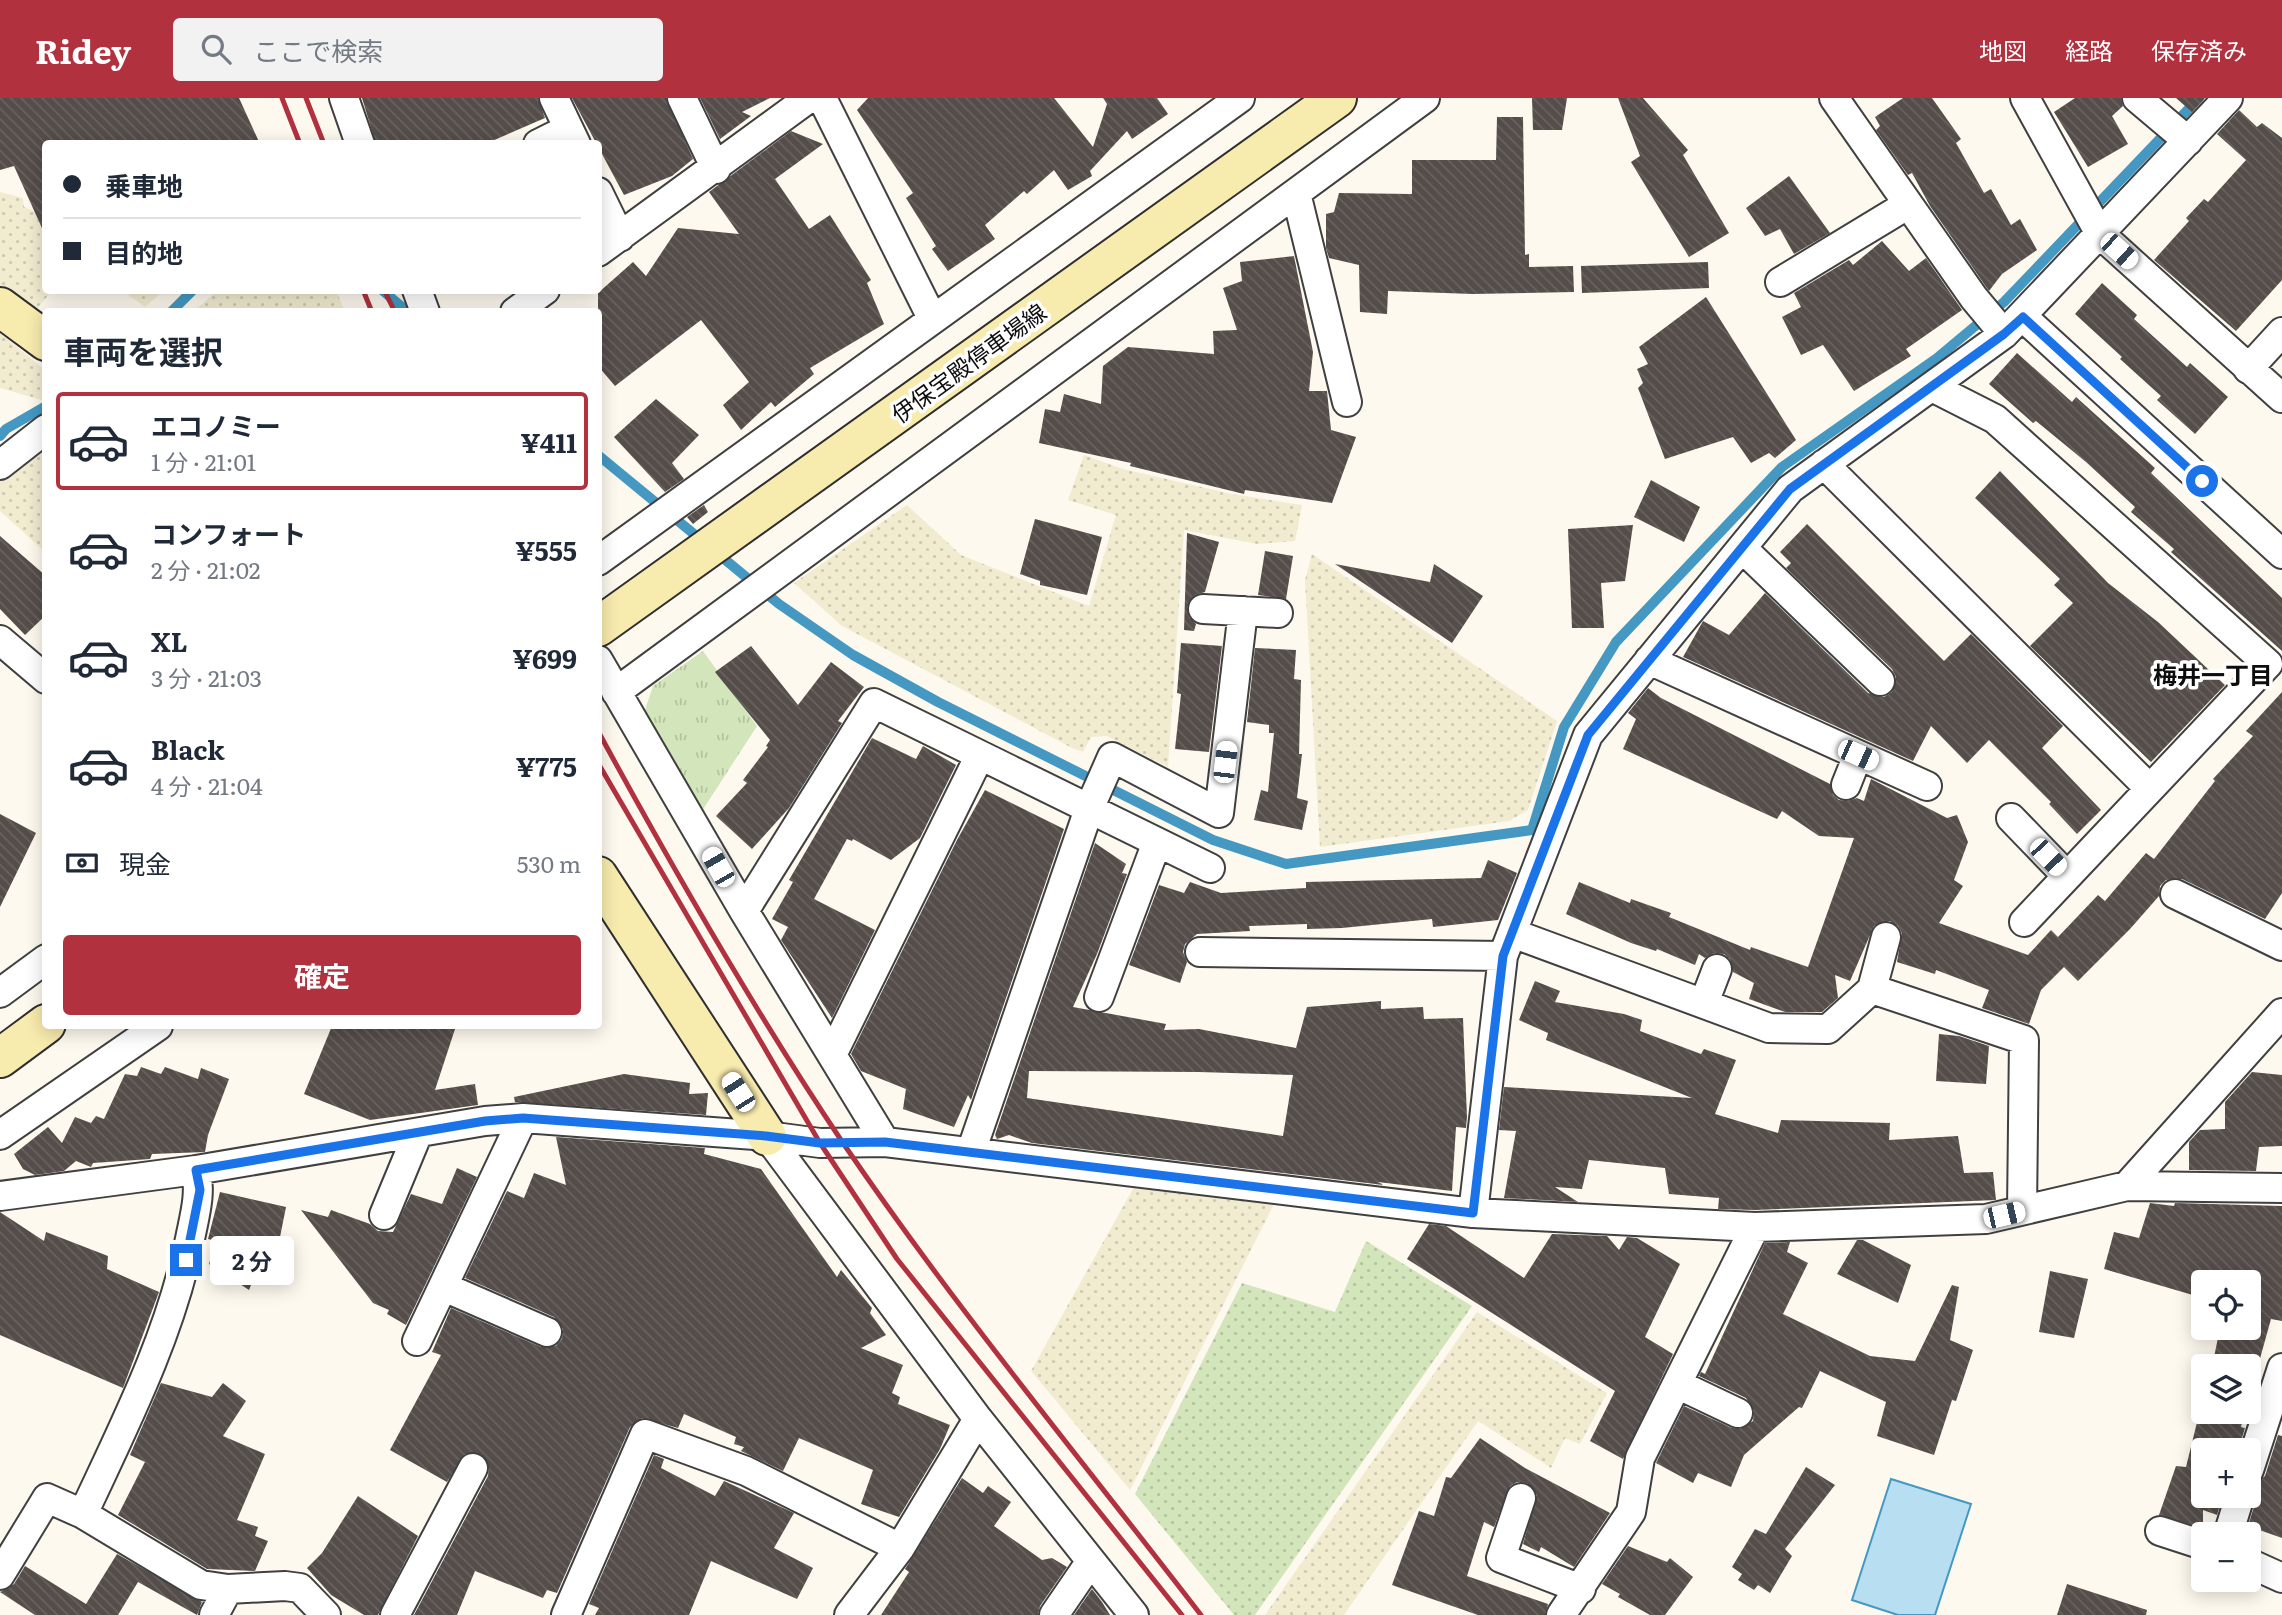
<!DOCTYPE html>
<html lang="ja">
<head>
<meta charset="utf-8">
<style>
	body { margin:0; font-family:Literata,"Noto Sans JP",serif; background:#f2f2f3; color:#1f2937; height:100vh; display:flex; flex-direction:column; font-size:26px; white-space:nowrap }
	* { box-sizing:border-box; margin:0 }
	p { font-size:23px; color:#747a83 }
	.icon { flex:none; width:38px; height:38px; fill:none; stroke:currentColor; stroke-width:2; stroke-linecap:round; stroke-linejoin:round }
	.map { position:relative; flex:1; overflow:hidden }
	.panel { position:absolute; left:42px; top:210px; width:560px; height:721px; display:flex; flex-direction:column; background:#fff; border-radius:7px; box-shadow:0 4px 18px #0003 }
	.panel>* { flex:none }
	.guide { position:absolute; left:42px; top:42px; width:560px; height:154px; border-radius:7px; box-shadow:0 4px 18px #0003; display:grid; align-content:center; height:154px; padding:0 21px; background:#fff }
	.buttons { position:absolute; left:2191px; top:1172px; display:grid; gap:14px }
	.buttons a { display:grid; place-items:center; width:70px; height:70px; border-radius:7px; background:#fff; box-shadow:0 4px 18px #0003; font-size:35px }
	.end { position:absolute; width:32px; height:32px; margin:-16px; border:9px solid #1a73e8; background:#fff; box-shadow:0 0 0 4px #fff }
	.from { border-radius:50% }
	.bubble { position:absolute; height:49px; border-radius:7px; background:#fff; box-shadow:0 4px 18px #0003; font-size:23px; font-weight:700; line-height:49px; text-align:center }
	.car { position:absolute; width:21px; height:42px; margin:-21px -10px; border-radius:9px; box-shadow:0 0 5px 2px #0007; background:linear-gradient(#fff 24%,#345 0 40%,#fff 0 76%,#345 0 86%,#fff 0) }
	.guide b { display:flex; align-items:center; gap:24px; height:66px; font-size:26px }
	.guide b+b { border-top:2px solid #e0e1e3 }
	.guide i { width:18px; height:18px; background:#1f2937 }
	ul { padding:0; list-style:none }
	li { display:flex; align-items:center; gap:21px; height:98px; margin:0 14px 10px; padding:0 7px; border:4px solid transparent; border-radius:7px }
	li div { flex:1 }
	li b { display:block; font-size:26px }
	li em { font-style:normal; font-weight:700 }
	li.selected { border-color:#b1313f }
	li>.icon { width:63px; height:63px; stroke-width:1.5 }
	h2 { padding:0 21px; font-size:32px; line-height:84px }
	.pay { display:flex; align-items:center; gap:18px; height:77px; padding:0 21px; font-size:26px }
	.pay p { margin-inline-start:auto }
	.action { display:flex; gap:14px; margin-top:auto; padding:14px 21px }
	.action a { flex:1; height:80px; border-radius:7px; background:#b1313f; color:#fff; font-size:28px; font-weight:700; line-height:80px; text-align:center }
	header { display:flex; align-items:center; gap:42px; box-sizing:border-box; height:98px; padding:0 35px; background:#b1313f; color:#fff }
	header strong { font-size:33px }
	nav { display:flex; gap:38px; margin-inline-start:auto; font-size:24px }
	.search { width:490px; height:63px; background:#f2f2f3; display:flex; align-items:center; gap:18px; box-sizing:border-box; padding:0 24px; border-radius:7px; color:#747a83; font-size:26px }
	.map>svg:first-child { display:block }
</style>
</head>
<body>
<header>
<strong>Ridey</strong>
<div class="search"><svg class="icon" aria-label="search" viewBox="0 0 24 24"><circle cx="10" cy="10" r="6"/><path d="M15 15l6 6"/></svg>ここで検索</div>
<nav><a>地図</a><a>経路</a><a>保存済み</a></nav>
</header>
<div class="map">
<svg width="2282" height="1517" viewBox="0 0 2282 1517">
	<defs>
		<pattern id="farmland-dots" width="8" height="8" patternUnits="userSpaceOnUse" patternTransform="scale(1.75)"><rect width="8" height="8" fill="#f1ecd0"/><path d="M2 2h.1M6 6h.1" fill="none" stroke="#cdc9b1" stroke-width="1.8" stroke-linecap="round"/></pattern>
		<pattern id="grass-dots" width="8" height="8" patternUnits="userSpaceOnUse" patternTransform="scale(1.75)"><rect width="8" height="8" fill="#d3e5ba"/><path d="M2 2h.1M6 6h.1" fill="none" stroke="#b4c39f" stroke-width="1.8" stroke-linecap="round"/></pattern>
		<pattern id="park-tufts" width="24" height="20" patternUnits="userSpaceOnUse" patternTransform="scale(1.75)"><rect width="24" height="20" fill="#d3e5ba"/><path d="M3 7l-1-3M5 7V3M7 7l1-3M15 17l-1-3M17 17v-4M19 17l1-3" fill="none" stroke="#b4c39f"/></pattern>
		<pattern id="building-back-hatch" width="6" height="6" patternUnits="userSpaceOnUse" patternTransform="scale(1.75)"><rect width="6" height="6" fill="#544d4a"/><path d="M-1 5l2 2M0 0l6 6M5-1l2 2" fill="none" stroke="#686260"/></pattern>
	</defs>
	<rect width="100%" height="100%" fill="#fef9ee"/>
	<path fill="url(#farmland-dots)" d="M0 94 23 100 24 109 45 118 46 192 52 193 34 214 0 188Z
		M218 192 336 193 345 213H194Z
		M123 193 163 192V193L145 209Z
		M0 235 45 272V303L0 290Z
		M45 353V454L0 413V382L12 366Z
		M1084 357 1123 371 1232 396 1302 407 1295 443 1257 446 1184 432 1168 669 1107 638 1091 639 1083 654 1072 650 842 528 794 485 907 407 961 457 1089 508 1116 417 1068 402Z
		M1312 456 1557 623 1528 712 1509 723 1320 749 1305 482Z
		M1134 1089 1274 1106 1130 1392 1031 1273Z
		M1477 1214 1607 1295 1580 1346 1565 1340 1551 1370 1478 1323 1344 1517H1265Z"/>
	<path fill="url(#grass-dots)" d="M1366 1143 1472 1208 1255 1517H1234L1135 1396 1242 1185 1335 1214Z"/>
	<path fill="url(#park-tufts)" d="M703 553 757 628 700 716 644 615 653 588Z"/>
	<path fill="#b7dff1" stroke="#4498c2" stroke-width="2" d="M1891 1381 1971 1406 1935 1517H1898L1852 1502Z"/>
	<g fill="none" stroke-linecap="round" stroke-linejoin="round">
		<path stroke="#4498c2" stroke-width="10" d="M382 192 408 214
			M171 214 193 192
			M0 338 6 331 46 308
			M598 357 779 506 853 557 938 604 1213 742 1286 766 1532 732 1564 629 1616 544 1782 369 1937 260 2004 204 2199 0"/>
	</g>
	<path fill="url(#building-back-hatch)" fill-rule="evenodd" d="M0 0H239L260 46H46V139L14 68 0 72Z
		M362 0H538L545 20 485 46H376Z
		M572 0H666L693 61 672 78 624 97Z
		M700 0H770L742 14 751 18 720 41Z
		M868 0H1054L1093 49 1107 6 1103 0H1157L1168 16 1132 41 1127 33 1090 73 1092 78 1068 92 1054 72 1027 96 1024 93 985 127 995 141 948 173 932 151 936 148 906 100 913 95 857 12Z
		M1532 0H1567L1562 32H1533Z
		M1618 0H1643L1688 52 1683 57 1729 135 1689 159 1631 64 1640 58Z
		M1903 0H1932L1961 41 1956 45 1984 95 1991 91 2011 127 2020 121 2037 152 2002 176 1989 193 1930 108 1912 75 1908 77 1876 32 1880 28 1875 19Z
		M2075 0H2121L2123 8 2112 18 2128 46 2088 69 2054 14Z
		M2176 0H2205L2192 14Z
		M2239 12 2257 29 2262 25 2282 40V182L2236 233 2154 162 2189 123 2186 120 2204 101 2208 104 2246 62 2217 36Z
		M1497 19H1523L1525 157 1529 156V169L1573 168 1574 194 1473 196 1388 193 1387 216 1360 214 1359 167 1329 160 1326 150V116L1334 114 1339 95 1412 96V62H1496Z
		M791 33 823 46 775 81 809 131 830 117 871 182 867 185 884 226 810 270 814 276 775 309 771 304 741 332 723 307 749 284 701 222 615 288 598 268V195L633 164 646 178 678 130 739 136 709 94Z
		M1789 78 1830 135 1794 156 1780 131 1765 138 1746 110Z
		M1882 143 1909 173 1926 160 1962 212 1906 251 1911 258 1854 293 1823 247 1801 257 1782 219 1801 209 1794 195 1849 162 1853 167Z
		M1294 158 1313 254 1309 293H1327L1331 332 1356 339 1332 405 1245 392 1244 396 1130 368 1131 365 1039 345 1045 311 1060 314 1064 296 1101 306 1103 268 1128 249 1214 256 1213 233 1237 232 1223 190 1242 183 1240 164Z
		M1708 164 1709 190 1582 195 1581 168Z
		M2102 185 2137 217 2134 221 2187 269 2190 265 2228 299 2195 336 2157 302 2161 298 2120 261 2122 259 2075 216Z
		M1706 199 1796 342 1775 360 1769 355 1751 365 1733 339 1665 361 1638 290 1643 285 1637 271 1648 266 1639 249Z
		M2017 255 2072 304 2076 299 2155 370 2151 375 2282 500V553L2171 454 2174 451 2131 414 2135 409 2086 364 2036 323 2033 325 1989 286Z
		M656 301 699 337 672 365 684 381 665 394 614 339Z
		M2000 373 2108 485 2158 524 2225 587 2151 664 2030 548 2073 505 2054 487 2060 481 1975 400Z
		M1651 382 1700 409 1684 444 1634 419Z
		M704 407 708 414 693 426 687 419Z
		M1035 421 1102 439 1087 497 1040 487V483L1020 476Z
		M1807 426 1944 563 1971 536 2063 628 2042 650 2101 712 2077 736 2049 706 2051 704 1989 642 1967 665 1931 628 1913 663 1683 559 1703 523 1729 537 1765 495 1868 595 1884 599 1892 594 1896 579 1892 571 1786 470 1791 465 1780 454Z
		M1633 427 1625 483 1601 485 1604 530H1572L1568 431Z
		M1187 435 1219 444 1205 494 1195 497 1187 509 1189 519 1196 526 1194 533 1184 532Z
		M0 438 46 478V517L25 537 0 511Z
		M1265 453 1293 458 1286 501 1258 497Z
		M1335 466 1430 484 1434 466 1483 498 1452 545Z
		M1181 545 1222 548 1209 654 1175 651 1181 596 1177 595Z
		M751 548 798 607 831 564 864 589 838 623 842 625 789 710 752 751 716 718 747 685 743 682 768 649 766 648 770 642 715 574Z
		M1255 550 1296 552 1294 581 1301 582 1299 656H1302L1297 700 1308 703 1302 732 1254 722 1261 692 1268 694 1274 635H1269V627L1247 624Z
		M1648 590 1661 600 1830 686 1833 697 1839 702 1848 703 1857 700 1864 703 1871 681 1947 720 1957 717 1968 744 1954 782 1963 788 1939 825 2028 857 2051 832 2058 839 2098 797 2105 803 2146 755 2154 761 2215 683 2213 681 2253 638 2246 633 2282 594V795L2265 821 2182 781 2166 782 2160 788 2159 798 2130 831 2078 883 2064 869 2041 892 2029 926 1982 910 1989 892 1936 872 1935 876 1897 864 1902 835 1898 828 1890 823 1874 828 1850 883 1835 877 1838 900 1822 914H1785L1749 901 1754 885 1733 874 1730 861 1724 856 1714 855 1705 860 1699 856 1695 867 1657 851 1656 853 1631 845 1566 816 1579 784 1630 805 1631 801 1671 815 1669 819 1750 852 1751 849 1808 869 1854 740 1819 738 1782 713 1777 721 1623 651 1636 621 1628 615Z
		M872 640 916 661 923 648 956 667 920 740 891 762 853 741 852 743 847 741 814 801 875 832 832 920 781 842 788 829 772 821 793 784 789 782Z
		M985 692 1064 731 971 1002 968 997 954 1029 903 1011 906 991 861 973 851 956 957 742Z
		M0 716 36 735 0 809Z
		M1095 745 1126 766 1122 775 1127 776 1097 856 1073 909 1166 926 1164 932 1199 931 1296 950 1307 909 1381 903V911L1423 909 1424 921 1463 920 1467 1019 1466 1030 1456 1029 1452 1093 1378 1084 1384 1087 1032 1045 1009 1037 997 1041 995 1037ZM1029 973 1199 974 1293 977 1283 1038 1027 1000Z
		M1488 762 1517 775 1498 822 1433 829 1432 821 1342 830 1307 831V826L1249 828 1250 833 1197 836 1185 846 1183 854 1187 864 1180 885 1129 867 1159 787 1184 795 1190 784 1221 795 1306 790V784L1481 780Z
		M1535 883 1560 893 1555 904 1624 916 1642 922 1640 933 1701 956 1704 951 1736 962 1715 1016 1778 1035 1781 1022 1890 1025 1889 1042 1958 1038 1964 1075 1993 1074 1996 1102 1755 1112 1718 1111 1719 1100 1669 1096 1665 1070 1589 1062 1582 1091 1555 1089 1578 1104 1504 1100 1516 1033 1499 1032 1504 989 1692 1000 1546 942 1548 935 1519 922Z
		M332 928H456L435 992 475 986 478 1007 370 1022 304 996Z
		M1939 936 1959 938 1989 948 1986 986 1936 983Z
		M141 969 161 976 165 969 198 981 201 970 229 981 208 1037 205 1054 152 1056 150 1061 93 1065 91 1069 76 1063 64 1073 35 1077 23 1071 14 1056 48 1029 62 1045 75 1019 91 1025 96 1018 104 1021 125 976 137 978Z
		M2252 974 2282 977V1048L2259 1049 2256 1073 2189 1072V1044L2200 1032 2225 1031V1004Z
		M624 976 690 985 689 996 708 995 706 1017 515 1004 514 999Z
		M556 1039 705 1050 704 1056 761 1071 837 1179 841 1172 872 1210 870 1215 886 1237 861 1250 903 1267 892 1295 900 1299 898 1306 950 1327 940 1351 899 1419 861 1406 873 1372 799 1340 783 1373 741 1353 744 1349 734 1346 736 1339 684 1316 678 1330 642 1320 630 1329 557 1495 547 1492 543 1500 475 1473 457 1517H414L488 1378 489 1369 481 1356H465L447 1384 390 1352 441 1257 432 1254 451 1210 541 1249 556 1248 562 1241 563 1231 554 1219 465 1180 507 1093 524 1100 534 1075 566 1087Z
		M457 1070 477 1079 406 1227 387 1216 389 1212 373 1205 301 1112 328 1119 331 1112 370 1126 378 1133 393 1134 411 1096 442 1106Z
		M220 1094 286 1109 277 1154 265 1152 249 1192 209 1166 216 1143 208 1141Z
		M2150 1105 2174 1108 2175 1105 2282 1108V1223L2271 1221 2249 1300V1269H2212L2220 1230H2249V1185H2203V1200L2104 1171 2114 1134 2139 1140Z
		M0 1114 44 1143 46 1134 108 1158 107 1171 159 1194 123 1290 0 1237Z
		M1429 1126 1446 1128 1524 1180 1552 1136 1607 1138 1619 1152 1627 1139 1637 1140 1680 1166 1645 1239 1673 1256 1623 1361 1590 1343 1615 1293 1407 1161Z
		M1857 1142H1863L1911 1167 1898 1205 1837 1176Z
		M1790 1144 1787 1154 1808 1165 1783 1216 1870 1258 1915 1263 1952 1187 1959 1189 1950 1242 1973 1252 1956 1303 1952 1302 1934 1357 1877 1338 1886 1304 1820 1273 1802 1310 1799 1309 1744 1357 1731 1389 1698 1375 1693 1385 1656 1365 1684 1308 1732 1330 1740 1331 1753 1323 1754 1313 1746 1300 1699 1278 1701 1274 1705 1276 1765 1145Z
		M2050 1173 2088 1181 2074 1240 2039 1234Z
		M161 1285 212 1299 223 1285 246 1303 223 1338 265 1356 237 1422 258 1429 255 1438 268 1443 255 1473 207 1471 118 1417 145 1364 130 1357Z
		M2203 1300V1314H2245L2241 1329 2245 1330 2238 1353H2203V1398H2223L2217 1417 2203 1412V1430L2159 1417 2176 1368 2186 1369Z
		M2278 1337 2282 1338V1440L2248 1428 2256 1402 2253 1388 2265 1378Z
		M1480 1340 1525 1370 1610 1415 1574 1469 1541 1449 1539 1454 1523 1446 1537 1397 1527 1385 1517 1384 1510 1388 1494 1429 1484 1424 1467 1478 1548 1506 1545 1517H1478L1392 1487 1419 1413 1434 1418 1446 1379 1451 1380Z
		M654 1357 664 1361 661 1370 715 1398 724 1383 794 1415 774 1450 813 1470 797 1501 711 1463 689 1517H595L599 1510 589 1506Z
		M1806 1369 1835 1387 1785 1451 1792 1458 1770 1495 1758 1487 1754 1492 1738 1482 1742 1476 1732 1469 1755 1431 1766 1436Z
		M962 1380 983 1395 988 1388 1011 1404 994 1428 1042 1462 1052 1460 1067 1469 1040 1508 1038 1517H881L909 1474 905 1471Z
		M358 1398 418 1438 378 1517H364L331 1497 307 1470 322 1455Z
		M1628 1448 1667 1464 1670 1460 1693 1479 1665 1517H1650L1618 1499 1620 1496 1602 1486Z
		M117 1456 202 1504 197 1517 138 1484 118 1517H35L0 1494 14 1486 25 1468 86 1506Z
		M2067 1486 2147 1512 2146 1517H2057Z
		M1092 1491 1102 1504 1110 1517H1074Z"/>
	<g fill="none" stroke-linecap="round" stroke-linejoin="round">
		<defs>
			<path id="street" d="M344 0 360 46
				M554 0 576 46
				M682 0 716 71
				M822 0 932 220
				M1834 0 1974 200 2004 236
				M2025 0 2100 136 2282 300
				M2137 0 2188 43
				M538 46 568 31
				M598 94 620 139
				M1296 95 1347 304
				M598 154 809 0
				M1780 184 1907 107
				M417 192 425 214
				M515 214 545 192
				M2023 219 2282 456
				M2248 271 2282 234
				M1932 289 1995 321 2268 566 2024 824
				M1824 366 2149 690
				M0 367 46 331
				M1742 450 1880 583
				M598 463 1240 0
				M1203 511 1278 515
				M0 542 46 581
				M598 562 744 813 885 1044
				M1649 562 1927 688
				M616 594 1425 0
				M1846 687 1858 657
				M2011 720 2067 778
				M2175 796 2282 848
				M744 813 874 605 1210 770
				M1512 835 1769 930 1828 931 1872 891 2024 942 2022 1112
				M1200 854 1503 858
				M1872 891 1886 839
				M0 895 46 861
				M1099 899 1157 744
				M1704 905 1717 871
				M832 957 980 657
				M0 1037 158 928
				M767 1038 978 1321 1134 1517
				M971 1054 1089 711 1112 659 1219 715 1243 513
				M196 1072C201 1096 195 1116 190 1141 170 1238 125 1326 83 1416L201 1487 228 1491 285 1488 300 1490 326 1517
				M2127 1088 2282 915
				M0 1098 196 1072 485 1023 523 1020 767 1038 820 1045 885 1044 1473 1115 1755 1129 1986 1121 2127 1088 2282 1090
				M1473 1115 1503 858 1588 637 1790 391 2004 236 2228 0
				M384 1117 418 1035
				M444 1189 547 1234
				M417 1243 523 1020
				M1677 1286 1738 1315
				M2249 1372 2282 1270
				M1521 1400 1501 1460 1581 1491
				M2160 1433 2203 1447
				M2228 1437 2240 1398
				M2249 1465 2282 1480
				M0 1477 47 1400 83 1416
				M214 1517 228 1491
				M395 1517 473 1370
				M566 1517 645 1336 746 1373 900 1450
				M849 1517 900 1450 978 1321
				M1054 1517 1091 1463
				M1561 1517 1631 1414 1640 1360 1755 1129"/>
			<path id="secondary" d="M0 209 46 243
				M598 529 1337 0
				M598 778 767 1038
				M0 960 46 926"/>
		</defs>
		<use href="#street" stroke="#404040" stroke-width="32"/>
		<use href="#secondary" stroke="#2f2f2f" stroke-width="42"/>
		<use href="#street" stroke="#fff" stroke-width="28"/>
		<use href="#secondary" stroke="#f8ebae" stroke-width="38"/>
		<path stroke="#b1313f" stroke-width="5" d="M282 0 300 46
			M306 0 324 46
			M363 192 372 214
			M384 192 395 214
			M598 633C674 773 754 912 843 1045 954 1208 1081 1361 1201 1517
			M598 665 820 1045 897 1161 1182 1517"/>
	</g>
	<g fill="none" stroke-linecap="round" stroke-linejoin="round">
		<path stroke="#1a73e8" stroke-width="9" d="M186 1162 200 1092 196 1072 485 1023 523 1020 766 1038 820 1045 885 1044 1473 1115 1503 858 1588 637 1790 391 2004 236 2023 219 2202 383"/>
	</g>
	<g text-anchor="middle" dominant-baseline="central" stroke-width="7" stroke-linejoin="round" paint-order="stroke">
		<g font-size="23" fill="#0d0d0d" stroke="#fff">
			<text transform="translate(968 264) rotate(-36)">伊保宝殿停車場線</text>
		</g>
		<g font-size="24" font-weight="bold" fill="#0d0d0d" stroke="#fff">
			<text x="2213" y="575">梅井一丁目</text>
		</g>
	</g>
</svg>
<div class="buttons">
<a><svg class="icon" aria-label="locate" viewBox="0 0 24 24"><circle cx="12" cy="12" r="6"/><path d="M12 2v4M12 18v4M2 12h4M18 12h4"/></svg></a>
<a><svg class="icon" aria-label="layers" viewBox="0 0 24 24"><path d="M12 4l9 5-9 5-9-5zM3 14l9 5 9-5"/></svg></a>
<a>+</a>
<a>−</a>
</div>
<i class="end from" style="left:2202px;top:383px"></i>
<i class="end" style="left:186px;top:1162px"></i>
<div class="bubble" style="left:210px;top:1138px;width:84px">2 分</div>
<i class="car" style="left:2119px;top:153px;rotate:132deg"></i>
<i class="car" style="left:1858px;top:657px;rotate:114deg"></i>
<i class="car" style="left:1225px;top:664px;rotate:7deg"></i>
<i class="car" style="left:2048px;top:759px;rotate:136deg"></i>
<i class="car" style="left:718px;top:769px;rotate:330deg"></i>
<i class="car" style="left:738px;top:994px;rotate:327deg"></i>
<i class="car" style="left:2004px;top:1117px;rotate:77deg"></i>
<div class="guide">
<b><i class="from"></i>乗車地</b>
<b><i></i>目的地</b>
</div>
<section class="panel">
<h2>車両を選択</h2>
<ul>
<li class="selected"><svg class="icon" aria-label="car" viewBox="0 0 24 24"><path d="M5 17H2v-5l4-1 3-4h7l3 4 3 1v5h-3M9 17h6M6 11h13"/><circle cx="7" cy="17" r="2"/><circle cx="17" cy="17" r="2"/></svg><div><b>エコノミー</b><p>1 分 · 21:01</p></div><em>¥411</em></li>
<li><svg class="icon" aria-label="car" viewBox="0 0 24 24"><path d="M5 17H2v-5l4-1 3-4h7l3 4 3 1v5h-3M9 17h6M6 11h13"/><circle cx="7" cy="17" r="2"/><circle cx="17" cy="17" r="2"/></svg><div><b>コンフォート</b><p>2 分 · 21:02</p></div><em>¥555</em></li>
<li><svg class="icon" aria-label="car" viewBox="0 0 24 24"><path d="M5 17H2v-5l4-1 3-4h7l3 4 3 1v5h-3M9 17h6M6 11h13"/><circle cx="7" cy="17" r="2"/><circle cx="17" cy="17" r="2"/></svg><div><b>XL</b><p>3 分 · 21:03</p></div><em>¥699</em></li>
<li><svg class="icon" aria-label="car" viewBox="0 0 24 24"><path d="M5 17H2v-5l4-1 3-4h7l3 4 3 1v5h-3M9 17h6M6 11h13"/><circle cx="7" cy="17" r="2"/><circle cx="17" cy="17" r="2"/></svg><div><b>Black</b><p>4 分 · 21:04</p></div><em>¥775</em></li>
</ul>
<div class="pay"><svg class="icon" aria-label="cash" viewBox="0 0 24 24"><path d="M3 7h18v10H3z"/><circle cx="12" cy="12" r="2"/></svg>現金<p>530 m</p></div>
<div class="action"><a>確定</a></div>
</section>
</div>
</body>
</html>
